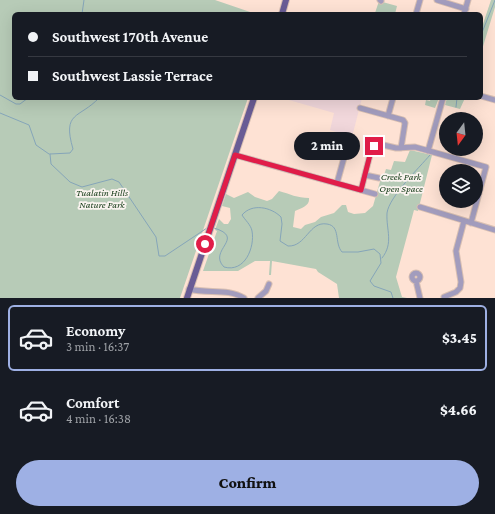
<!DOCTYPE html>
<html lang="en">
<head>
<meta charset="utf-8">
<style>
	body { margin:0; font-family:"Crimson Pro",serif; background:#242831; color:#f1f3f6; height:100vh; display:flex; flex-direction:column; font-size:15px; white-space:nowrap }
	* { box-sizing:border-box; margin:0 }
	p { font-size:13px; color:#9ea1a6 }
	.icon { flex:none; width:22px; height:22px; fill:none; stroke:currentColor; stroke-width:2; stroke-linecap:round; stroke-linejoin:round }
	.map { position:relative; height:298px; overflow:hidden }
	.sheet { display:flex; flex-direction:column; background:#171b24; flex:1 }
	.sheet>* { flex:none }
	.banner { position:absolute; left:12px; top:12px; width:471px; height:88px; border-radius:6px; box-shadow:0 4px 16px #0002; display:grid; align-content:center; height:88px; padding:0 16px; background:#171b24 }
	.needle { width:26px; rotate:195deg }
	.tools { position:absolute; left:439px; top:112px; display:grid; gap:8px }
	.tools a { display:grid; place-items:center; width:44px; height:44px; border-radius:50%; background:#171b24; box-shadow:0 4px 16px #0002; font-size:20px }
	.end { position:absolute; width:18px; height:18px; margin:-9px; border:5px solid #e11d48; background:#fff; box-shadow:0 0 0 2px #fff }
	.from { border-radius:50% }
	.bubble { position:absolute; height:28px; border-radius:14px; background:#171b24; box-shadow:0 4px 16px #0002; font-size:13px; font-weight:800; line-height:28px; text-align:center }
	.banner b { display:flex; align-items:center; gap:14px; height:38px; font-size:15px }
	.banner b+b { border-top:1px solid #363941 }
	.banner i { width:10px; height:10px; background:#f1f3f6 }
	ul { padding:7px 0 0; list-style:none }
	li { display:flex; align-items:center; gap:12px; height:66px; margin:0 8px 6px; padding:0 8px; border:2px solid transparent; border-radius:6px }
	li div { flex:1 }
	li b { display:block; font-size:15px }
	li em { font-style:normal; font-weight:800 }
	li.active { border-color:#9eb0e4 }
	li>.icon { width:36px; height:36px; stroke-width:1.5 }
	.cta { display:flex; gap:8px; margin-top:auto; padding:8px 16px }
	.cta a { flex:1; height:46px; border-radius:24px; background:#9eb0e4; color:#111; font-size:16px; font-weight:800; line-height:46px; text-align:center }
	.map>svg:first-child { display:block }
</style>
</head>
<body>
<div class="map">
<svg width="495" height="298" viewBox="0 0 495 298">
	<rect width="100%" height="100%" fill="#fee2d4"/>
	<path fill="#f1d7db" d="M282 98H362L352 137 330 130 334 113Z"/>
	<path fill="#b7cbb7" d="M0 0H215L256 14H14V98H248L180 298H0Z
		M491 0H495V7L481 53V30Z
		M379 1 397 6 395 14 375 13Z
		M431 98H439L435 108 425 105 426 100 430 101Z
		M447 98H465L460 109 445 105Z
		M410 150 432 155 418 211 414 210 396 277 402 297 407 298H339L337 284 318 272 316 269 272 261 271 275H269L270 261H255L238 271H203L217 231 215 230 219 219 224 224H228L231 219 230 208 222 206 226 194 234 198 248 192 255 197 267 201 272 199 279 191C290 194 297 198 309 198 310 206 301 208 295 211L293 227 301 229 305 225 315 222 321 217 334 213 342 205H346L348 212 354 214 365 213 373 206 381 178H383L386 169 391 170 394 161 405 162Z"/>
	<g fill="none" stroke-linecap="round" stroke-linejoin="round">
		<path stroke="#85a5b9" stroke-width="1" d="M82 14 84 0
			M481 35 495 0
			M0 95 16 104H20L28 98
			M456 107 457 98
			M0 113 29 125 36 145 49 154
			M456 119V113
			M50 154 51 164 70 182 82 187 112 179 119 182 156 237 159 256H165L207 228
			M50 154 70 153 73 149C62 111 79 119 99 98
			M214 228C247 238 207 250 224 267 245 273 255 247 252 231 251 225 245 220 242 215 252 203 271 207 281 217L282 224 280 241 288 246C306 247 309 221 327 224 341 226 334 243 342 252H358L374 249 380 254 381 263 370 281 374 286 391 292 393 298
			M382 258C394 243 386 230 387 213 389 197 419 168 430 155"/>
		<defs>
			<path id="minor" d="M380 0 381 1
				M437 0 466 9
				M416 14 420 0
				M464 14 468 0
				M481 96 495 100
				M360 108 403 120 405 123 401 148
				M388 116 393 98
				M428 151 443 98
				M235 155 375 194
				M365 175 379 178
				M337 183 350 136
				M361 190 371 151 374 146 379 144 396 148 415 147 486 167 471 223
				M420 207 495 230
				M412 277a4 4 0 1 1 8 0a4 4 0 1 1-8 0Z
				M416 281 420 298
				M189 289C208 294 228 288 244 298
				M444 297 456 292 460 288 461 282 456 251 464 221
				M258 298 266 291 269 284"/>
			<path id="major" d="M282 14 286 0
				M187 298 254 98"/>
		</defs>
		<use href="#minor" stroke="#d8bfb2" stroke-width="7"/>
		<use href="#major" stroke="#d8bfb2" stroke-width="8"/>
		<use href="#minor" stroke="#a29cbd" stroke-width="5"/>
		<use href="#major" stroke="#695c95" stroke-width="6"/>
	</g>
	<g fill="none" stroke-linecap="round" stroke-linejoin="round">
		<path stroke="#e11d48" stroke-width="5" d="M205 244 235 155 361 190 371 151 374 146"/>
	</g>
	<g text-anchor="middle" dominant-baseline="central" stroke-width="3.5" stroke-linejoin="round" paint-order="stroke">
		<g font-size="10" font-style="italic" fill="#133a16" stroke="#fbf4f0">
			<text x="401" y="176">Creek Park<tspan x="401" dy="12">Open Space</tspan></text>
			<text x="102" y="192">Tualatin Hills<tspan x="102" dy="12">Nature Park</tspan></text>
		</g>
	</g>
</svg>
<div class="tools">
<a><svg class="needle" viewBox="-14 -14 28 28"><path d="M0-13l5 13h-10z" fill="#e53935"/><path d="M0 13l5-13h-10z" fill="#9ea1a6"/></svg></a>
<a><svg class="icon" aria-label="layers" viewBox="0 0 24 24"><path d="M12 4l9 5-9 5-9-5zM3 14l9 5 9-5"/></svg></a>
</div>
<i class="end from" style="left:205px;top:244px"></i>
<i class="end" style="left:374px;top:146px"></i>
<div class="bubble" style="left:294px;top:132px;width:66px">2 min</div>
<div class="banner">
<b><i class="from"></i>Southwest 170th Avenue</b>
<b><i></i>Southwest Lassie Terrace</b>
</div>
</div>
<section class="sheet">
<ul>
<li class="active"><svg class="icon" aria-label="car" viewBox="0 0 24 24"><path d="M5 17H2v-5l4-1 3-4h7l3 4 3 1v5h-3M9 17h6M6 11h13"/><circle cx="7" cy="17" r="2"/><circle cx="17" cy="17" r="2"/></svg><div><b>Economy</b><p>3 min · 16:37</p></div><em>$3.45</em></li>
<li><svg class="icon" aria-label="car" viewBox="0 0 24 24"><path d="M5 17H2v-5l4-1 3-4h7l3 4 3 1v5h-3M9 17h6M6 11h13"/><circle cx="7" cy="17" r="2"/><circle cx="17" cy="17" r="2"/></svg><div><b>Comfort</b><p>4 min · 16:38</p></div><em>$4.66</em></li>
</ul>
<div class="cta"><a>Confirm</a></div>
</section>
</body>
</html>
